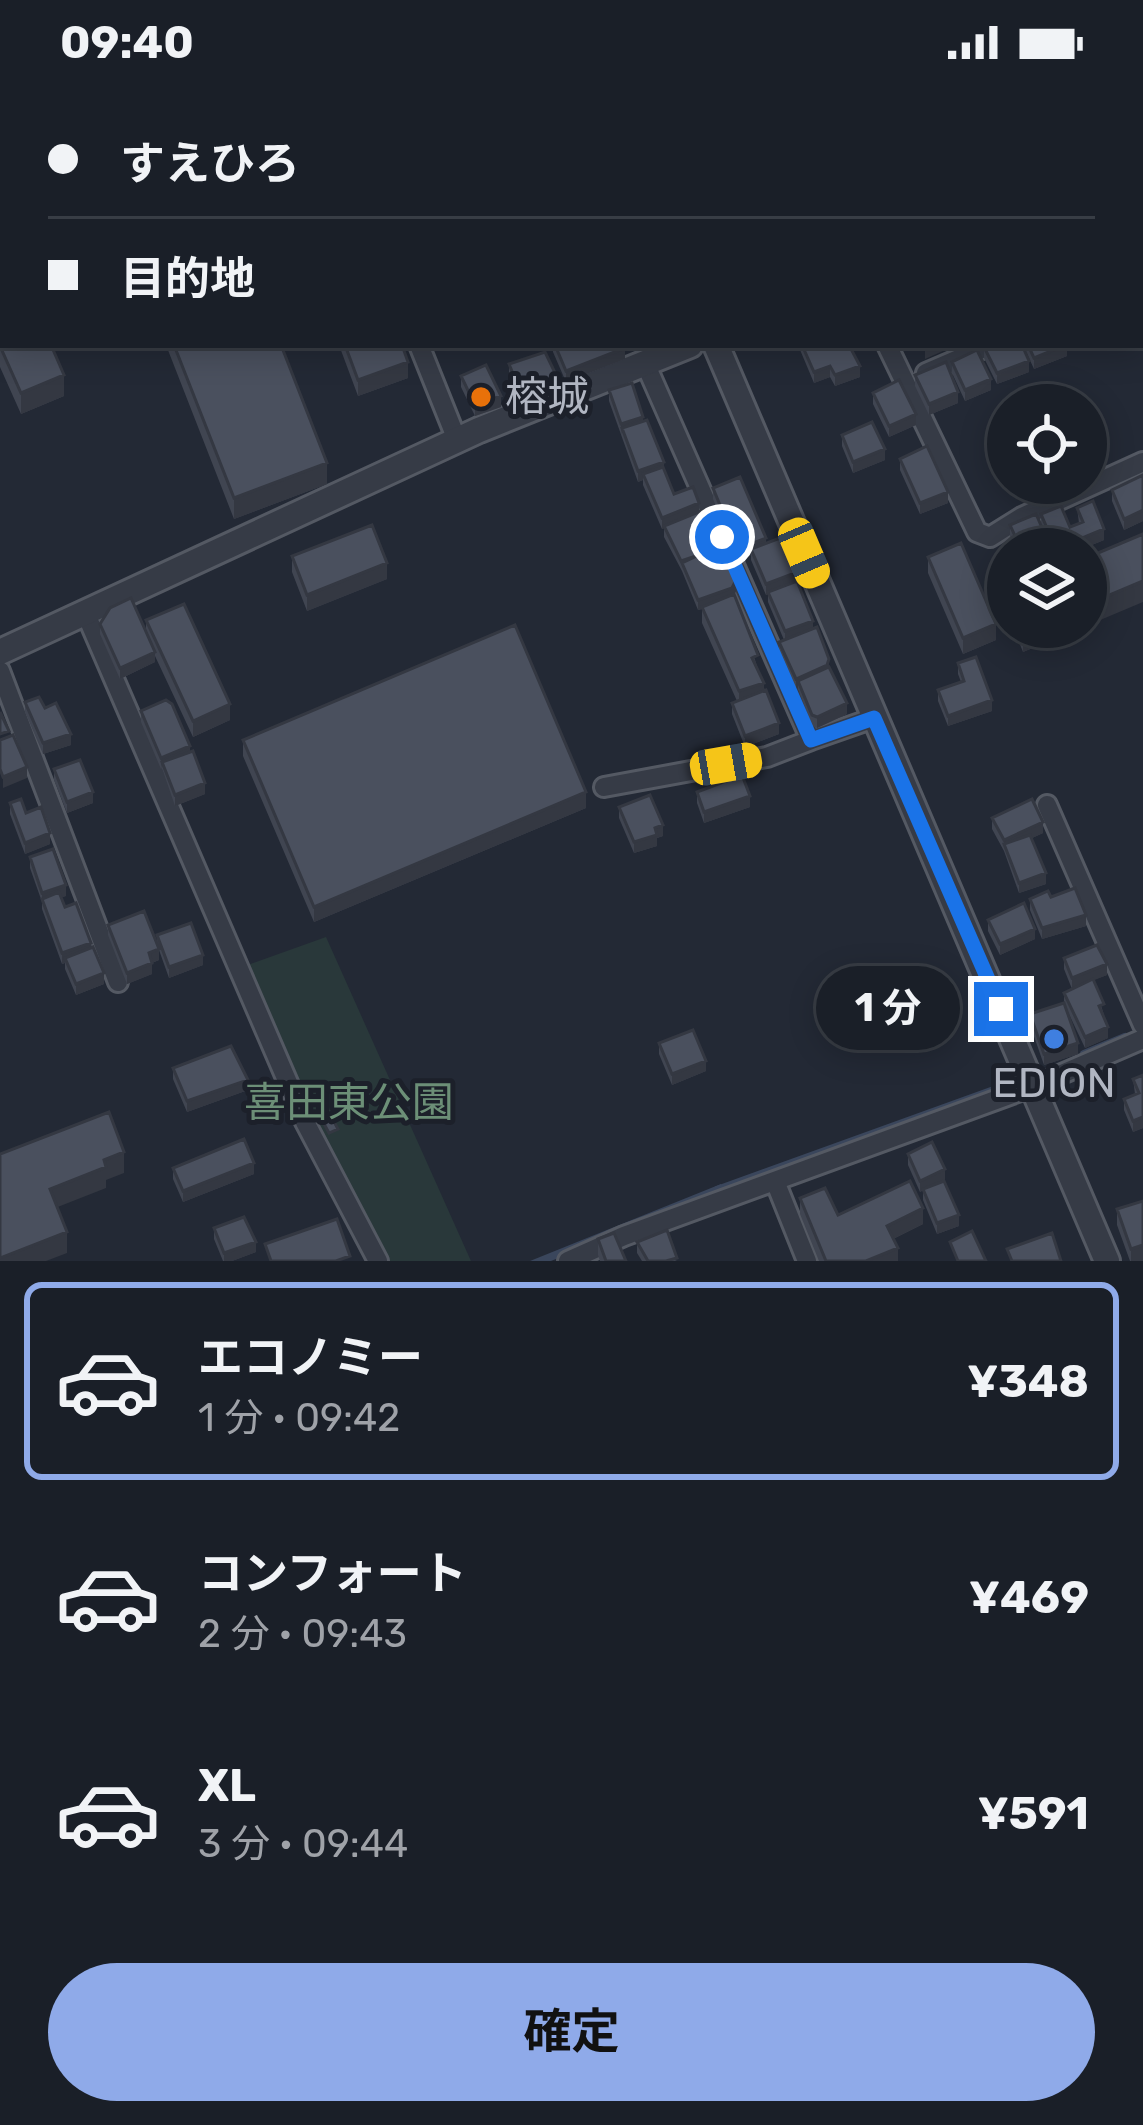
<!DOCTYPE html>
<html lang="ja">
<head>
<meta charset="utf-8">
<style>
	body { margin:0; font-family:Rubik,"Noto Sans JP",sans-serif; background:#232730; color:#f1f3f6; height:100vh; display:flex; flex-direction:column; font-size:45px; white-space:nowrap }
	* { box-sizing:border-box; margin:0 }
	p { font-size:39px; color:#9fa2a8 }
	.icon { flex:none; width:66px; height:66px; fill:none; stroke:currentColor; stroke-width:2; stroke-linecap:round; stroke-linejoin:round }
	.map { position:relative; height:1177px; overflow:hidden }
	.side { display:flex; flex-direction:column; background:#1a1f28; flex:1 }
	.side>* { flex:none }
	.top-card { position:absolute; left:0px; top:0px; width:1143px; height:264px; box-shadow:0 6px 30px #0003,0 0 0 3px #383d45; display:grid; align-content:center; height:264px; padding:0 48px; background:#1a1f28 }
	.buttons { position:absolute; left:987px; top:300px; display:grid; gap:24px }
	.buttons a { display:grid; place-items:center; width:120px; height:120px; border-radius:50%; background:#1a1f28; box-shadow:0 6px 30px #0003,0 0 0 3px #383d45; font-size:60px }
	.end { position:absolute; width:54px; height:54px; margin:-27px; border:15px solid #1a73e8; background:#fff; box-shadow:0 0 0 6px #fff }
	.from { border-radius:50% }
	.bubble { position:absolute; height:84px; border-radius:42px; background:#1a1f28; box-shadow:0 6px 30px #0003,0 0 0 3px #383d45; font-size:39px; font-weight:700; line-height:84px; text-align:center }
	.car { position:absolute; width:36px; height:72px; margin:-36px -18px; border-radius:15px; box-shadow:0 0 9px 3px #0007; background:linear-gradient(#f5c518 24%,#345 0 40%,#f5c518 0 76%,#345 0 86%,#f5c518 0) }
	.top-card b { display:flex; align-items:center; gap:42px; height:114px; font-size:45px }
	.top-card b+b { border-top:3px solid #383d45 }
	.top-card i { width:30px; height:30px; background:#f1f3f6 }
	ul { padding:21px 0 0; list-style:none }
	li { display:flex; align-items:center; gap:36px; height:198px; margin:0 24px 18px; padding:0 24px; border:6px solid transparent; border-radius:18px }
	li div { flex:1 }
	li b { display:block; font-size:45px }
	li em { font-style:normal; font-weight:700 }
	li.active { border-color:#8faae9 }
	li>.icon { width:108px; height:108px; stroke-width:1.5 }
	.cta { display:flex; gap:24px; margin-top:auto; padding:24px 48px }
	.cta a { flex:1; height:138px; border-radius:72px; background:#8faae9; color:#111; font-size:48px; font-weight:700; line-height:138px; text-align:center }
	.status { display:flex; justify-content:space-between; align-items:center; height:84px; padding:0 60px; background:#1a1f28; direction:ltr }
	.status svg { height:33px; fill:currentColor }
	.map>svg:first-child { display:block }
</style>
</head>
<body>
<div class="status"><b>09:40</b><svg viewBox="0 0 49 12"><path d="M0 12V9h3v3zM5 12V6h3v6zM10 12V3h3v9zM15 12V0h3v12zM26 1h20v11H26zM47 4h2v5h-2z"/></svg></div>
<div class="map">
<svg width="1143" height="1177" viewBox="0 0 1143 1177">
	<rect width="100%" height="100%" fill="#232935"/>
	<path fill="#29383a" d="M326 853 471 1177H387L310 1047 239 884Z"/>
	<path fill="#3a465c" d="M721 1100 724 1106 551 1177H530Z"/>
	<g fill="none" stroke-linecap="round" stroke-linejoin="round">
		<path stroke="#3a465c" stroke-width="8" d="M1084 970 1125 953
			M717 1106 1005 1002"/>
		<defs>
			<path id="minor" d="M315 3 321 0
				M0 150 3 148
				M1140 197 1143 196
				M419 261 457 356
				M887 261 977 448 990 453 1022 433 1143 378
				M645 279 811 656 874 634
				M926 289 991 261
				M86 530 305 1038 378 1177
				M0 587 118 898
				M604 703 767 673 811 656
				M1047 721 1143 941
				M775 1097 807 1177
				M568 1177 624 1152 1034 1002 1143 955"/>
			<path id="tertiary" d="M596 0 598 3
				M1140 63 1143 62
				M716 261 1107 1177
				M0 568 479 346 690 261"/>
		</defs>
		<use href="#minor" stroke="#545963" stroke-width="24"/>
		<use href="#tertiary" stroke="#545963" stroke-width="30"/>
		<use href="#minor" stroke="#363b46" stroke-width="18"/>
		<use href="#tertiary" stroke="#363b46" stroke-width="24"/>
	</g>
	<path fill="#404551" d="M0 199 64 312 21 330 0 283Z
		M166 261H281L327 400 234 435Z
		M339 261H402L408 294 358 312Z
		M553 261H624L625 275 566 298 553 268Z
		M798 261H849L860 293 835 302 830 293 814 299Z
		M1023 261H1067V272L1034 285Z
		M984 263 1029 288 997 300 984 274Z
		M952 278 991 306 965 317 952 289Z
		M509 280 558 306 521 319 509 291Z
		M915 291 958 319 929 331 915 302Z
		M461 292 501 323 475 332 461 303Z
		M609 306 643 337 674 410 699 428 737 505 734 511 779 650 745 663 732 630V619L737 617 702 539V525L698 526 682 487 664 453V444L662 445 643 401V396L638 398 609 317Z
		M873 309 916 341 889 353 873 320Z
		M842 351 885 376 853 389 842 362Z
		M900 375 948 419 920 430 900 386Z
		M1143 391V437L1124 446 1112 417V406Z
		M713 404 766 460 795 497 847 630 817 644 812 642 798 605H796L779 569V558L784 556 768 518V510L766 511 751 476V471L738 476 713 415Z
		M1077 424 1104 456 1082 465H1051L1050 463V465H1016L1010 452V441H1041V430L1070 443 1079 439Z
		M292 472 387 495 307 527 292 488Z
		M928 473 996 556 963 570 928 489Z
		M1008 478V532L996 504V483Z
		M146 536 230 636 193 653 155 572V578L120 595 100 550V540L146 548Z
		M1013 543H1083L1023 568Z
		M958 579 992 627 948 642 938 617V606L961 598 958 590Z
		M25 618 71 661 43 670 25 628Z
		M141 627 190 668 205 710 175 722 162 684 161 685 141 638Z
		M243 656 586 724 314 838 243 672Z
		M54 685 93 719 67 729 54 696Z
		M697 708 750 723 704 739 697 719Z
		M10 719 26 729 50 760 25 770 10 730Z
		M619 723 663 752 657 754V762L634 769 619 734Z
		M992 734 1043 749 1032 754 1046 800 1019 809 1004 767 992 745Z
		M30 773 66 812 61 813 65 823 91 864 104 900 76 911 65 885V879L62 880 42 825V818L30 784Z
		M1051 813 1086 842 1042 855 1030 826V815Z
		M988 836 1035 855 1000 871 988 847Z
		M108 841 157 862V851L203 881 169 894 159 866V876L152 879V890L127 900 108 851Z
		M1064 874 1107 891 1093 896 1104 931 1108 954 1085 964 1066 924 1078 970 1044 981 1030 941V930L1064 919V909L1072 905 1064 885Z
		M659 959 706 987 672 1001 659 970Z
		M173 984 248 1006 187 1028 173 995Z
		M1143 991V1044L1133 1048 1124 1026V1015L1135 1010 1133 995Z
		M908 1070 945 1096 940 1098 959 1142 937 1150 923 1116V1106L920 1108 908 1081Z
		M173 1084 254 1090 183 1118 173 1095Z
		M800 1114 838 1131 923 1140 893 1155 898 1177H819L800 1130Z
		M1117 1125 1143 1177H1130L1117 1141Z
		M214 1144 256 1168 232 1177H223L214 1155Z
		M598 1155 626 1177H600L598 1171Z
		M637 1158 677 1177H642L637 1169Z"/>
	<path fill="#343842" d="M31 0H58L51 3H31Z
		M513 0H531V2L507 3Z
		M901 0H964L955 3H892Z
		M1143 8V24L1140 25V9Z
		M931 261H952V263L925 275V264Z
		M1067 261V272L1034 285V274Z
		M625 264V275L566 298V287Z
		M1029 277V288L997 300V289Z
		M408 278V294L358 312V296Z
		M830 282V293L814 299V288Z
		M860 282V293L835 302V291Z
		M64 291V312L21 330V309Z
		M558 295V306L521 319V309Z
		M991 295V306L965 317V306Z
		M958 308V319L929 331V320Z
		M501 312V323L475 332V321Z
		M916 330V341L889 353V342Z
		M643 333V344H622L621 351V340Z
		M885 365V376L853 389V378Z
		M664 378V389L643 390V396L638 398V387Z
		M327 379V400L234 435V414Z
		M948 408V419L920 430V419Z
		M699 419V430L662 445V434Z
		M1143 426V437L1124 446V435Z
		M1104 445V456L1082 465H1056Z
		M766 454V465H751V471L738 476V465Z
		M387 479V495L307 527V511Z
		M795 489V500L766 511V500Z
		M737 494V505L732 515 698 526V516Z
		M1143 497V518L1086 542V521Z
		M813 537V548L785 558V547Z
		M996 540V556L963 570V554Z
		M1033 543H1083L1023 568V547Z
		M155 568V578L120 595V584Z
		M829 575V586L798 597V605H796V595Z
		M764 599V615L739 623V607Z
		M992 616V627L948 642V632Z
		M847 619V630L817 644V633Z
		M230 620V636L193 653V637Z
		M779 639V650L745 663V652Z
		M71 650V661L43 670V659Z
		M190 662V673L162 678 161 685V674Z
		M27 683V694L3 704V693Z
		M205 699V710L175 722V711Z
		M93 708V719L67 729V718Z
		M586 708V724L314 838V823Z
		M750 712V723L704 739V728Z
		M1043 738V749L1006 766 1004 760V767V756Z
		M663 741V752L657 754V762L634 769V758Z
		M50 749V760L25 770V759Z
		M1046 789V800L1019 809V799Z
		M66 801V812L42 820V809Z
		M1086 831V842L1042 855V844Z
		M1035 845V855L1000 871V860Z
		M91 859V869L65 874V879L62 880V869Z
		M159 865V876L149 880V869Z
		M203 871V881L169 894V883Z
		M152 879V890L127 900V889Z
		M1107 880V891L1072 905V894Z
		M104 889V900L76 911V900Z
		M1108 943V954L1085 964V953Z
		M1078 959V970L1044 981V970Z
		M706 977V987L672 1001V990Z
		M248 996V1006L187 1028V1017Z
		M1143 1033V1044L1133 1048V1037Z
		M124 1068V1089L106 1096V1104L50 1126V1105L104 1076Z
		M254 1079V1090L183 1118V1107Z
		M945 1085V1096L920 1108V1097Z
		M923 1124V1140L887 1158V1142Z
		M959 1131V1142L937 1150V1139Z
		M67 1148V1169L46 1177H0V1174Z
		M256 1158V1168L232 1177H224V1169Z
		M1143 1161V1177H1131V1165Z
		M898 1164V1177H866Z"/>
	<path fill="#4a505e" stroke="#343842" stroke-width="3" d="M144 0H168L161 3H145Z
		M171 0H205L207 3H172Z
		M416 0H476L478 3H415L414 1Z
		M723 0H788L789 3H724Z
		M871 0H901L892 3H872Z
		M981 0H1006L1007 3H974Z
		M1131 0H1143V8L1140 9V3H1132Z
		M1143 125V160L1140 162V127Z
		M3 198V261H51L64 291 21 309 0 262V199Z
		M1143 202V230L1140 232V203Z
		M174 261H281L327 379 234 414Z
		M345 261H402L408 278 358 296Z
		M555 261H624L625 264 566 287Z
		M802 261H849L860 282 835 291 830 282 814 288Z
		M989 261H1022L1029 277 997 289 984 263Z
		M1028 261H1066L1034 274Z
		M977 266 991 295 965 306 952 278Z
		M545 268 558 295 521 309 509 280Z
		M946 278 958 308 929 320 915 291Z
		M486 281 501 312 475 321 461 292Z
		M899 296 916 330 889 342 873 309Z
		M632 299 643 333 621 340 609 306Z
		M647 336 664 378 638 387 622 344Z
		M872 338 885 365 853 378 842 351Z
		M927 362 948 408 920 419 900 375Z
		M663 383 674 410 693 403 699 419 662 434 643 390Z
		M1143 391V426L1124 435 1112 406Z
		M740 393 766 454 738 465 713 404Z
		M1093 417 1104 445 1056 465 1041 430 1061 422 1070 443 1083 438 1077 424Z
		M701 427 718 466 722 464 737 494 732 504 698 516 682 479 699 471 681 477 664 442Z
		M1036 430 1050 462 1048 461 1039 465H1021L1010 441Z
		M372 441 387 479 307 511 292 472Z
		M1143 450V497L1086 521V474Z
		M780 454 795 489 766 500 751 465Z
		M961 459 996 540 963 554 928 473Z
		M1008 478V511L996 483Z
		M797 497 813 537 785 547 768 508Z
		M734 510 758 571 752 574 764 599 739 607 702 523Z
		M131 514 155 568 120 584 100 540 110 524Z
		M184 520 230 620 193 637 146 536Z
		M515 541 586 708 314 823 243 656Z
		M817 543 829 575 827 581 796 595 779 558Z
		M976 573 992 616 948 632 938 606 964 597 958 579Z
		M829 583 847 619 817 633 812 631 798 597Z
		M766 606 779 639 745 652 732 619Z
		M39 613 45 624 56 619 71 650 43 659 25 618Z
		M166 616 172 620 190 662 161 674 141 627Z
		M0 628 9 647 0 650Z
		M13 651 27 683 3 693 0 685V656Z
		M193 667 205 699 175 711 162 678Z
		M80 676 93 708 67 718 54 685Z
		M742 691 750 712 704 728 697 708Z
		M650 711 663 741 655 744 657 751 634 758 619 723Z
		M21 715 26 729 41 723 50 749 25 759 10 719Z
		M1032 715 1043 738 1004 756 992 734Z
		M1030 751 1046 789 1019 799 1004 760Z
		M53 765 66 801 42 809 30 773Z
		M1075 804 1086 831 1042 844 1030 815 1048 807 1051 813Z
		M59 808 65 823 76 819 91 859 62 869 42 815Z
		M1024 819 1035 845 1000 860 988 836Z
		M144 827 159 865 149 869 152 879 127 889 108 841Z
		M191 839 203 871 169 883 157 851Z
		M1097 861 1107 880 1072 894 1064 874Z
		M93 863 104 889 76 900 65 874Z
		M1093 895 1104 920 1099 922 1108 943 1085 953 1064 909Z
		M1064 919 1078 959 1044 970 1030 930Z
		M693 946 706 977 672 990 659 959Z
		M231 962 248 996 187 1017 173 984Z
		M1143 991V1033L1133 1037 1124 1015 1139 1009 1133 995Z
		M109 1028 124 1068 104 1076 106 1083 50 1105 67 1148 0 1174V1070Z
		M332 1034 338 1045 329 1049 323 1038Z
		M244 1055 254 1079 183 1107 173 1084Z
		M932 1058 945 1085 920 1097 908 1070Z
		M910 1097 923 1124 887 1142 898 1164 866 1177H826L800 1114 825 1104 838 1131Z
		M944 1097 959 1131 937 1139 923 1105Z
		M1143 1117V1161L1131 1165 1117 1125Z
		M244 1133 256 1158 224 1169 214 1144Z
		M337 1135 350 1172 336 1177H271L265 1160Z
		M667 1146 677 1174 666 1177H648L637 1158Z
		M972 1147 986 1177H958L950 1158Z
		M614 1149 626 1177H606L598 1155Z
		M1052 1149 1061 1177H1012L1007 1165Z"/>
	<g fill="none" stroke-linecap="round" stroke-linejoin="round">
		<path stroke="#1a73e8" stroke-width="15" d="M722 453 811 656 874 634 1001 925"/>
	</g>
	<circle fill="#e8710a" stroke="#1c202a" stroke-width="4.5" cx="481" cy="313" r="12"/>
	<circle fill="#3f7fe0" stroke="#1c202a" stroke-width="4.5" cx="1054" cy="955" r="12"/>
	<g text-anchor="middle" dominant-baseline="central" stroke-width="10" stroke-linejoin="round" paint-order="stroke">
		<g font-size="42" fill="#b1b6c2" stroke="#1c202a" text-anchor="start">
			<text x="505" y="313">榕城</text>
			<text x="1054" y="999" text-anchor="middle">EDION</text>
		</g>
		<g font-size="42" fill="#6c8f77" stroke="#1c202a">
			<text x="349" y="1019">喜田東公園</text>
		</g>
	</g>
</svg>
<div class="buttons">
<a><svg class="icon" aria-label="locate" viewBox="0 0 24 24"><circle cx="12" cy="12" r="6"/><path d="M12 2v4M12 18v4M2 12h4M18 12h4"/></svg></a>
<a><svg class="icon" aria-label="layers" viewBox="0 0 24 24"><path d="M12 4l9 5-9 5-9-5zM3 14l9 5 9-5"/></svg></a>
</div>
<i class="end from" style="left:722px;top:453px"></i>
<i class="end" style="left:1001px;top:925px"></i>
<div class="bubble" style="left:816px;top:882px;width:144px">1 分</div>
<i class="car" style="left:804px;top:469px;rotate:157deg"></i>
<i class="car" style="left:726px;top:680px;rotate:80deg"></i>
<div class="top-card">
<b><i class="from"></i>すえひろ</b>
<b><i></i>目的地</b>
</div>
</div>
<section class="side">
<ul>
<li class="active"><svg class="icon" aria-label="car" viewBox="0 0 24 24"><path d="M5 17H2v-5l4-1 3-4h7l3 4 3 1v5h-3M9 17h6M6 11h13"/><circle cx="7" cy="17" r="2"/><circle cx="17" cy="17" r="2"/></svg><div><b>エコノミー</b><p>1 分 · 09:42</p></div><em>¥348</em></li>
<li><svg class="icon" aria-label="car" viewBox="0 0 24 24"><path d="M5 17H2v-5l4-1 3-4h7l3 4 3 1v5h-3M9 17h6M6 11h13"/><circle cx="7" cy="17" r="2"/><circle cx="17" cy="17" r="2"/></svg><div><b>コンフォート</b><p>2 分 · 09:43</p></div><em>¥469</em></li>
<li><svg class="icon" aria-label="car" viewBox="0 0 24 24"><path d="M5 17H2v-5l4-1 3-4h7l3 4 3 1v5h-3M9 17h6M6 11h13"/><circle cx="7" cy="17" r="2"/><circle cx="17" cy="17" r="2"/></svg><div><b>XL</b><p>3 分 · 09:44</p></div><em>¥591</em></li>
</ul>
<div class="cta"><a>確定</a></div>
</section>
</body>
</html>
